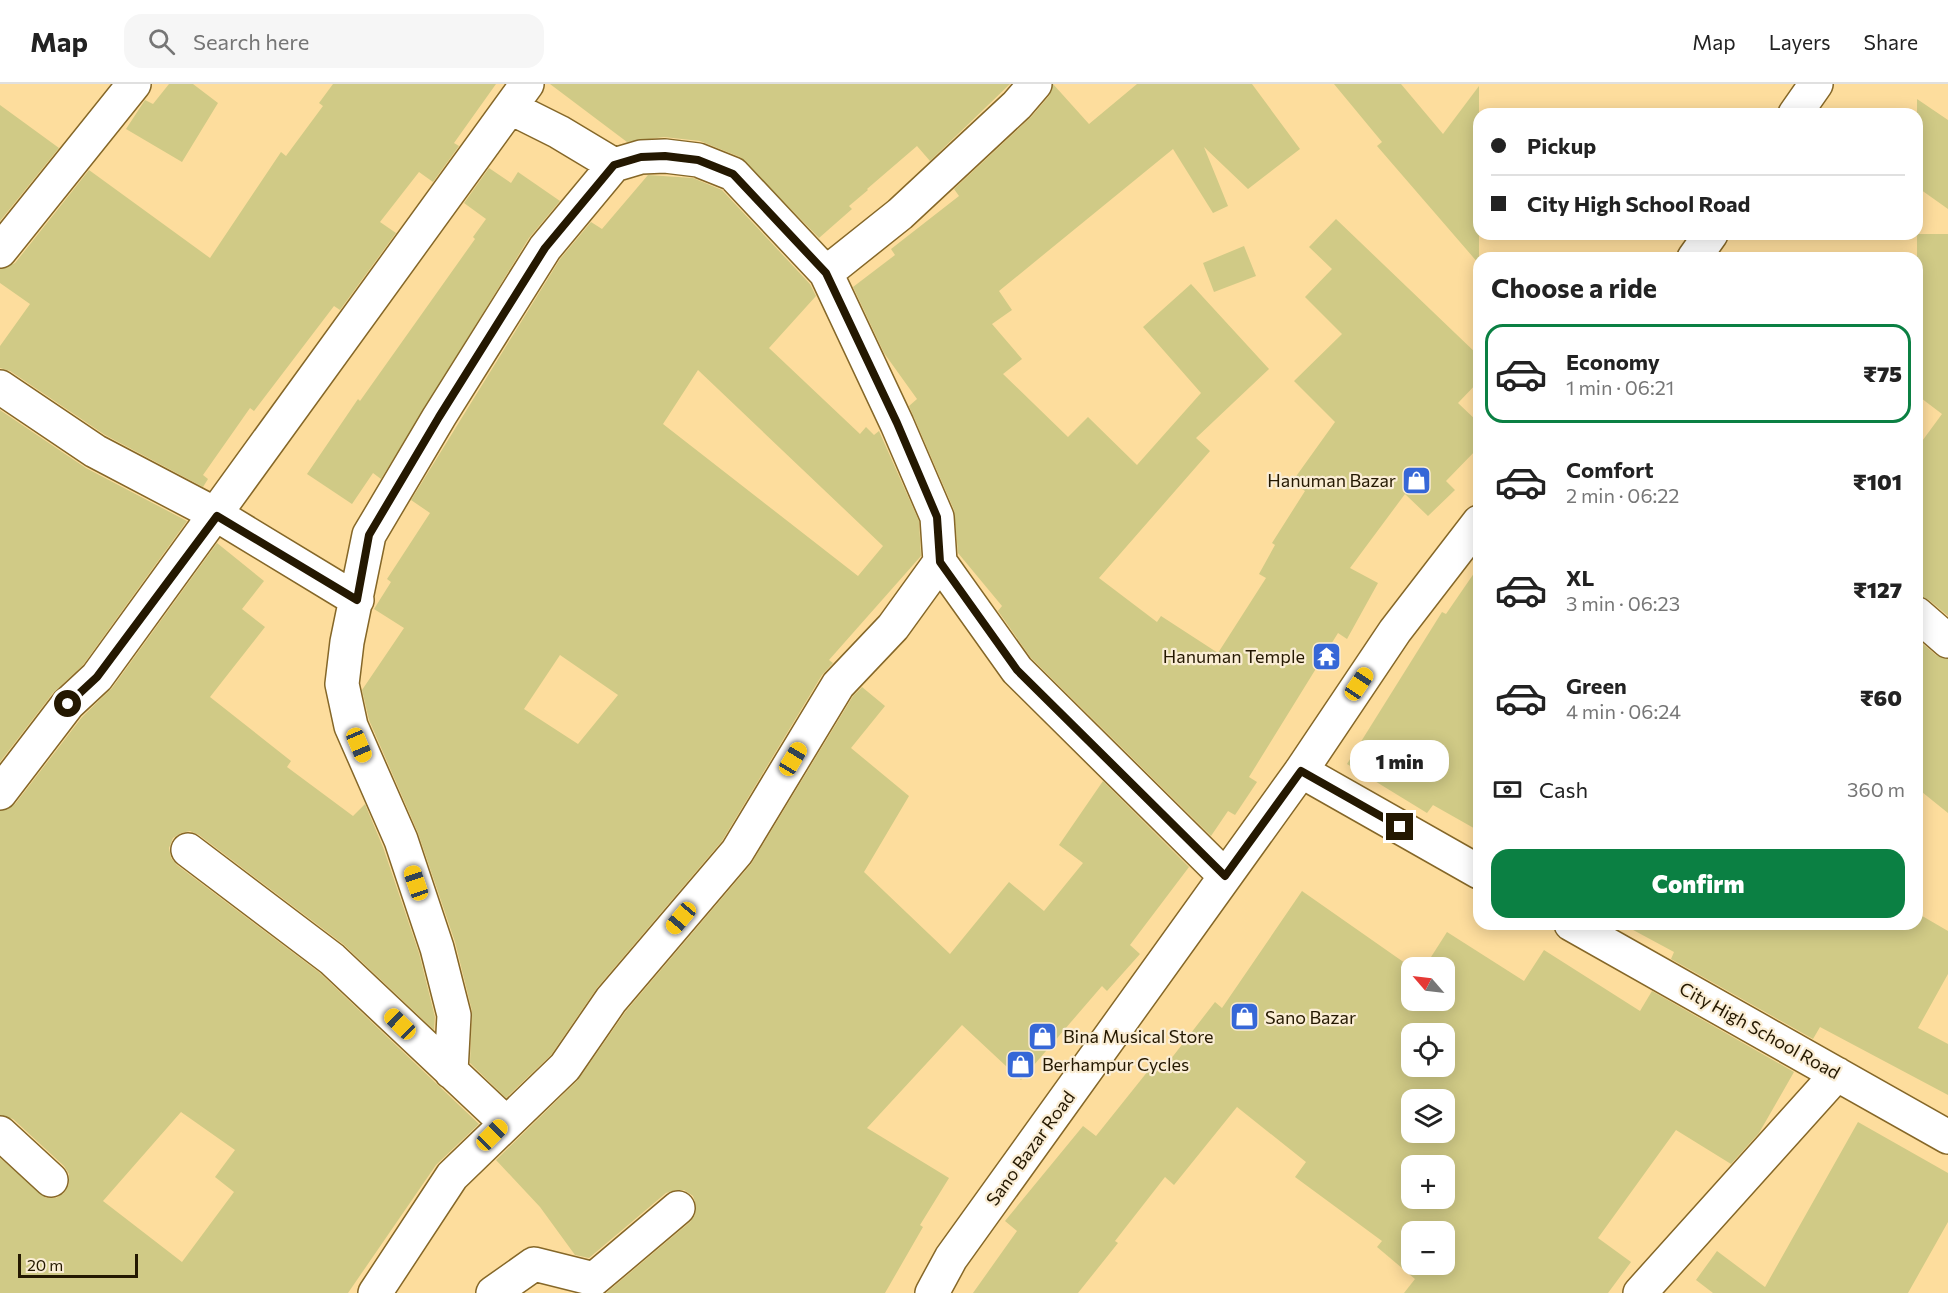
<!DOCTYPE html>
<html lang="en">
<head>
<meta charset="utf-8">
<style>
	body { margin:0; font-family:Commissioner,sans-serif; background:#f6f6f6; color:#222; height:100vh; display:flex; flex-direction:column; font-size:22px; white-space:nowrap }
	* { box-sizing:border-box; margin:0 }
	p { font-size:20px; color:#767676 }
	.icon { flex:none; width:33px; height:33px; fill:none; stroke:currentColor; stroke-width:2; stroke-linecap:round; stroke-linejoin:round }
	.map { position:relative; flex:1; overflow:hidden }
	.details { position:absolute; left:1473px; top:168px; width:450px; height:678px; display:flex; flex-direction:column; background:#fff; border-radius:18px; box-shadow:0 3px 15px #0003 }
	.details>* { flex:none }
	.top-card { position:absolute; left:1473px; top:24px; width:450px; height:132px; border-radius:18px; box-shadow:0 3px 15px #0003; display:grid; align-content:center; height:132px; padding:0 18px; background:#fff }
	.needle { width:39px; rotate:298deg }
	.fabs { position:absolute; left:1401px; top:873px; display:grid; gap:12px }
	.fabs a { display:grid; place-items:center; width:54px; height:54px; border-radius:12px; background:#fff; box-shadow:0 3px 15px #0003; font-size:30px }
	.scale { position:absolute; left:18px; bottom:15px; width:120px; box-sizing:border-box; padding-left:6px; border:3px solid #241801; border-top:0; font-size:16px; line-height:21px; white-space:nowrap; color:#241801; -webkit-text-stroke:4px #faedd4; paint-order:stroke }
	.end { position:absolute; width:27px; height:27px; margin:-14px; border:8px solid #241801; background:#fff; box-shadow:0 0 0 3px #fff }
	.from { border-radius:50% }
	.bubble { position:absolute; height:42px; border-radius:18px; background:#fff; box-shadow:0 3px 15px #0003; font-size:20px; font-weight:800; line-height:42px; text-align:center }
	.car { position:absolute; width:18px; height:36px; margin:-18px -9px; border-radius:8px; box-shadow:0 0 4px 2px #0007; background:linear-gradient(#f5c518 24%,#345 0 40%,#f5c518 0 76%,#345 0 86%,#f5c518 0) }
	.top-card b { display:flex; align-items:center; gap:21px; height:57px; font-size:22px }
	.top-card b+b { border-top:2px solid #e0e0e0 }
	.top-card i { width:15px; height:15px; background:#222 }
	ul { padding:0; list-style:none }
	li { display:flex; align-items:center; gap:18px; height:99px; margin:0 12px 9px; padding:0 6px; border:3px solid transparent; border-radius:18px }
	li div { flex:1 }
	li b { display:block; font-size:22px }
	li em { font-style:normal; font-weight:800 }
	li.selected { border-color:#0b8043 }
	li>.icon { width:54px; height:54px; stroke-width:1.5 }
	h2 { padding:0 18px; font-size:27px; line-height:72px }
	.pay { display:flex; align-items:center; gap:15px; height:66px; padding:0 18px; font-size:22px }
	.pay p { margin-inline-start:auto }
	.primary-button { display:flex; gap:12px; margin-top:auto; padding:12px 18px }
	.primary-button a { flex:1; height:69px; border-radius:18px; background:#0b8043; color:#fff; font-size:24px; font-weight:800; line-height:69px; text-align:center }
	header { display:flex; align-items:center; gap:36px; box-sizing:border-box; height:84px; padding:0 30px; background:#fff; border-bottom:2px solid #e0e0e0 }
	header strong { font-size:28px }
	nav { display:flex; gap:33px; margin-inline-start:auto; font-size:21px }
	.search { width:420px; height:54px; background:#f6f6f6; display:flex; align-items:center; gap:15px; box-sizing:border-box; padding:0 21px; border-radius:18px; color:#767676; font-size:22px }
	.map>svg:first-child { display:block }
</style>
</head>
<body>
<header>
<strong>Map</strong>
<div class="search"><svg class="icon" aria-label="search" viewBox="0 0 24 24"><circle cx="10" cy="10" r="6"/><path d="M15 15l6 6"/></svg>Search here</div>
<nav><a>Map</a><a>Layers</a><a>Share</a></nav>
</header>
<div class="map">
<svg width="1948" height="1209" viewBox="0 0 1948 1209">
	<rect width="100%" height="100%" fill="#fddd9d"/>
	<path fill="#d0ca86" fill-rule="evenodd" d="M169 0H193L218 19 182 78 126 45 145 16 153 20Z
		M333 0H496L454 59 459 62 433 98 419 88 380 138 396 149 340 226 334 222 254 327 250 324 203 391 208 395 203 403 105 351 10 287 0 284V262L30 220 0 199V185L15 179 89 86 210 174 281 68 286 72 323 22 319 19Z
		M550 0H1010L930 77 917 62 867 105 868 106 849 122 852 125 819 154 740 73 700 57 664 53 627 58Z
		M1053 0 1089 40 1137 0H1252L1300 65 1248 105 1204 63 1228 122 1213 129 1173 65 999 207 1012 226 992 240 1022 275 1003 290 1068 353 1088 333 1137 381 1201 309 1143 243 1191 200 1269 285 1196 354 1210 367 1099 494 1157 538 1161 532 1218 569 1266 494 1259 490 1275 461 1272 459 1305 407 1292 398 1335 338 1294 297 1342 250 1305 213 1332 185 1309 163 1336 135 1479 272V297L1458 319 1479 339V363L1446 397 1455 406 1428 432 1405 410 1350 484 1378 499 1347 555 1338 549 1249 693 1257 698 1235 731 1228 727 1211 752 1031 574 998 527 1002 522 958 469 954 426 909 322 917 315 884 269 853 203 895 171 891 165 959 112 954 105 1031 33 1049 12Z
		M1334 0H1401L1443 50 1479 2V180L1377 62 1382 58Z
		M1917 15 1948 36V125L1917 103Z
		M0 21 59 64 0 137Z
		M489 84 511 99 518 88 560 117 529 154 381 395 373 389 352 420 307 390 358 315 360 317 475 155 473 153 486 135 464 119Z
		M648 91 693 94 722 106 810 200 816 212 769 264 860 350 866 343 874 351 879 347 919 437 921 472 829 576 833 579 822 591 722 757 597 904 551 971 506 1014 470 979 472 927 455 858 418 749 369 636 362 606 404 544 374 525 391 498 387 495 430 429 411 416 560 175 591 138 602 145ZM698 286 883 462 858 492 663 340ZM560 571 618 611 578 660 524 625Z
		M1917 150H1948V532L1929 516 1917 512V364L1942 330 1917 311Z
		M1244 162 1256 192 1214 208 1203 179Z
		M0 326 86 384 187 437 83 581 53 609 0 678Z
		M217 459 264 497 242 525 265 543 210 613 291 677 287 683 353 732 365 720 383 763 419 869 435 933 434 946 343 860 199 751 190 747 181 749 173 754 169 764 171 774 177 781 320 889 479 1040 436 1081 348 1209H0V1074L46 1114H56L64 1109 69 1100V1090L64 1082 13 1035 0 1031V727L15 720 82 633 112 604ZM181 1028 235 1066 215 1093 234 1108 182 1178 103 1117Z
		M1479 482V747L1433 721 1427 729 1347 680 1442 528 1446 530Z
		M1923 560 1936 571 1948 575V729L1917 704V567Z
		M862 603 885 622 851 664 909 712 864 788 950 870 1009 798 1044 827 1083 779 1059 761 1103 697 1189 783 1130 861 1140 870 1107 907 1102 902 1021 996 962 941 867 1044 949 1094 920 1141 923 1143 885 1209H606L690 1138 695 1131 696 1121 693 1112 684 1106H675L666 1109 589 1174 575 1171 540 1123 496 1076 578 996 626 927 751 780 853 612Z
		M1302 807 1412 884V916H1444V884H1424L1447 848 1524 897 1544 866 1640 927 1652 907 1794 988 1759 1049 1731 1080 1676 1046 1598 1154 1631 1178 1608 1209H1404L1415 1195 1377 1163 1382 1157 1295 1093 1306 1078 1237 1023 1174 1101 1165 1093 1115 1157 1118 1159 1078 1209H973L1017 1147 1005 1137 1083 1042 1096 1052 1152 982 1160 989 1215 918 1222 924ZM1412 950H1444V982H1412ZM1412 1016H1444V1048H1412ZM1412 1082H1444V1114H1412ZM1412 1148H1444V1180H1412Z
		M1917 829 1948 847V890L1918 944 1948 960V1011L1820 943 1813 955 1671 875 1674 868 1622 840H1917Z
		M1858 1038 1948 1089V1138L1908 1209H1713L1696 1196 1717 1167 1765 1203Z"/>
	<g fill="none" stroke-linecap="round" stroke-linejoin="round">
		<defs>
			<path id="minor" d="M511 24 559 48 614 81 641 73 665 72 698 76 733 90 826 189
				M1795 30 1816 0
				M0 167 134 0
				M1694 174 1711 150
				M0 303 95 367 217 431 357 516
				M940 478 1017 586 1225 792
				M1917 530 1948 557
				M1301 687 1479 788
				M0 709 68 620 97 593 527 0
				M188 766 332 875 505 1038
				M1571 840 1948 1053
				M451 988 454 931 437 864 401 756 351 642 342 600 347 558 369 451 439 333 545 164 614 81
				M0 1049 51 1096
				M375 1209 452 1092 565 983 611 916 737 768 838 601 893 543 940 478 937 433 897 340 826 189 900 130 1017 21 1035 0
				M493 1209 534 1180 594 1195 678 1124
				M932 1209 951 1174 1301 687 1395 547 1479 438
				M1640 1209 1837 990"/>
		</defs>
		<use href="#minor" stroke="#856728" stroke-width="36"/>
		<use href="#minor" stroke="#fff" stroke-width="33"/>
	</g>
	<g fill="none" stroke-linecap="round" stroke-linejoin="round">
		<path stroke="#241801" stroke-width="8" d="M68 620 97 593 217 432 357 516 369 451 439 333 545 164 614 81 641 73 665 72 698 76 733 90 826 189 897 339 937 433 940 478 1017 586 1225 792 1301 687 1400 743"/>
	</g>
	<defs>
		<symbol id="shop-square" viewBox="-11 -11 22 22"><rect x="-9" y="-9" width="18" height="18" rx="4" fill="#3667d7" stroke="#faedd4"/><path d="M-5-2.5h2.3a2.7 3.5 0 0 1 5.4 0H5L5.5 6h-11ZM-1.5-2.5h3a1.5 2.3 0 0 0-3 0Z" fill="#fff"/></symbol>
		<symbol id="temple-square" viewBox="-11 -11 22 22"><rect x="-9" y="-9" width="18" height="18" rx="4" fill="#3667d7" stroke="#faedd4"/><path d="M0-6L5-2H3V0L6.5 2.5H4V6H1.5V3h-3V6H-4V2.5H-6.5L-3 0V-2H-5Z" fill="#fff"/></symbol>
	</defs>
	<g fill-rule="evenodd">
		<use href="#shop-square" x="1400" y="380" width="33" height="33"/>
		<use href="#temple-square" x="1310" y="556" width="33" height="33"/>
		<use href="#shop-square" x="1228" y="916" width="33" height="33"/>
		<use href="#shop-square" x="1026" y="936" width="33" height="33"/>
		<use href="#shop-square" x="1004" y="964" width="33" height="33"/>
	</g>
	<g text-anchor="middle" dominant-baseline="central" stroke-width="4.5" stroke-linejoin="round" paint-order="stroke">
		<g font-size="18" fill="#241801" stroke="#faedd4" text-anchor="start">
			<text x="1396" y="396" text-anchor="end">Hanuman Bazar</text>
			<text x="1305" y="572" text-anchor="end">Hanuman Temple</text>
			<text x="1265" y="933">Sano Bazar</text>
			<text x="1063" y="952">Bina Musical Store</text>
			<text x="1042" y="980">Berhampur Cycles</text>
		</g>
		<g font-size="18" fill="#241801" stroke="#faedd4">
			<text transform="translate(1760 946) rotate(29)">City High School Road</text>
			<text transform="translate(1030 1064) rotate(-54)">Sano Bazar Road</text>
		</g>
	</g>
</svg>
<div class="fabs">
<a><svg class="needle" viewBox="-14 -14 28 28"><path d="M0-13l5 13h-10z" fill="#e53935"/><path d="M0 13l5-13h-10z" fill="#767676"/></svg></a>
<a><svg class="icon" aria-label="locate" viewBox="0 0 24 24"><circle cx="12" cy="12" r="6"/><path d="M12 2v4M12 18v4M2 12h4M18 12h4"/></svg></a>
<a><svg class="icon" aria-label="layers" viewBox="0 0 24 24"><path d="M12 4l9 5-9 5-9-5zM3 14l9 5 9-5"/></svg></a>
<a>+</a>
<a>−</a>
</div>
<div class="scale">20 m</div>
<i class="end from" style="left:68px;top:620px"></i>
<i class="end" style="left:1400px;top:743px"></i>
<div class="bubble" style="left:1350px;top:656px;width:99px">1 min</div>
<i class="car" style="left:1359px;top:600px;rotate:34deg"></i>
<i class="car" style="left:359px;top:661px;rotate:157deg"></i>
<i class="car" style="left:793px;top:675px;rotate:31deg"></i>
<i class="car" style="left:416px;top:799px;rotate:341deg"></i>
<i class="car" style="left:681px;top:834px;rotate:220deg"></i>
<i class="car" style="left:400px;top:940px;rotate:314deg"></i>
<i class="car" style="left:492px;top:1051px;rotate:45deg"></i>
<div class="top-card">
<b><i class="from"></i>Pickup</b>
<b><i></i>City High School Road</b>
</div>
<section class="details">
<h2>Choose a ride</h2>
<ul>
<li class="selected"><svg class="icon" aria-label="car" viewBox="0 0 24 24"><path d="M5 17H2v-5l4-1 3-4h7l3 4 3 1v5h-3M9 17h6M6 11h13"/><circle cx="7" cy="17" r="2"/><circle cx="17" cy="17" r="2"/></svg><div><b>Economy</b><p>1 min · 06:21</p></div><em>₹75</em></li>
<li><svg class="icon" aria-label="car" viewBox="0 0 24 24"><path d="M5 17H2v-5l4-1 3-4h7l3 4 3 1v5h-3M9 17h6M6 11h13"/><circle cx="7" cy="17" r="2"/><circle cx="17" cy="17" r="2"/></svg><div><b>Comfort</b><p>2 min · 06:22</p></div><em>₹101</em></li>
<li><svg class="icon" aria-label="car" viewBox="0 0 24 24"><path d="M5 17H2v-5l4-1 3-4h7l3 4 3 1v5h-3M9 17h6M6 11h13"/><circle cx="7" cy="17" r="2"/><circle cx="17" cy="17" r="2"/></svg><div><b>XL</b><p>3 min · 06:23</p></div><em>₹127</em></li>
<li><svg class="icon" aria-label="car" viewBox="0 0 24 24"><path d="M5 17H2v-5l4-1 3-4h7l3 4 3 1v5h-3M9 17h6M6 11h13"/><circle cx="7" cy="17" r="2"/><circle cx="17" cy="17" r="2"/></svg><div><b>Green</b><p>4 min · 06:24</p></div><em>₹60</em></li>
</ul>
<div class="pay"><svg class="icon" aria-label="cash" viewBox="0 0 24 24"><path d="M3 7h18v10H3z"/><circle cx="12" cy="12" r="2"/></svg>Cash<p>360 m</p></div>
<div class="primary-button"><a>Confirm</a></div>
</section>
</div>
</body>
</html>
